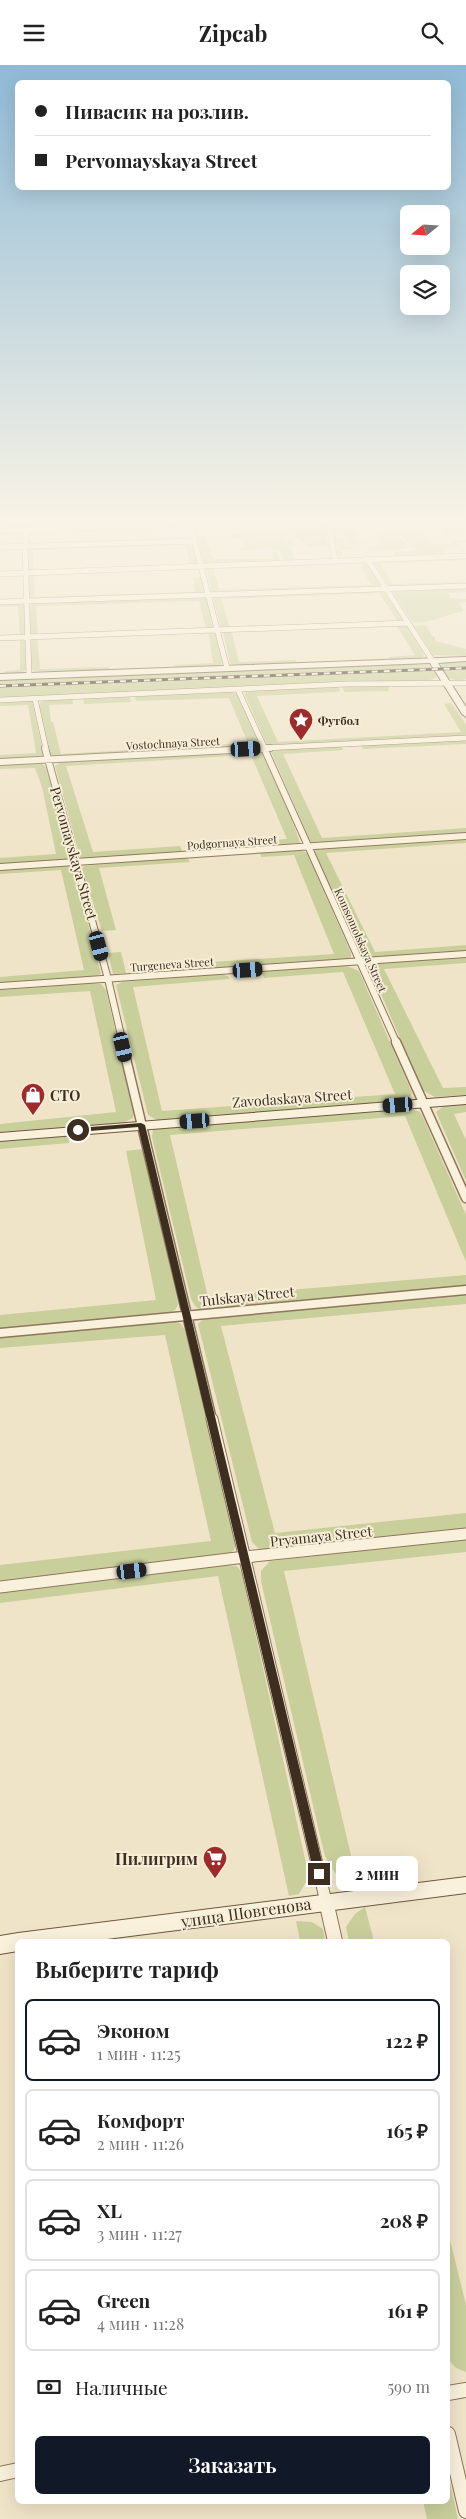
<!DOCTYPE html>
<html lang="ru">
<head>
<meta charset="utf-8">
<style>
	body { margin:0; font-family:"Playfair Display",serif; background:#f2f2f2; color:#222; height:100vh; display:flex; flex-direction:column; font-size:19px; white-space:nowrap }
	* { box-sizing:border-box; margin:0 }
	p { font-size:16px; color:#767676 }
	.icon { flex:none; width:28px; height:28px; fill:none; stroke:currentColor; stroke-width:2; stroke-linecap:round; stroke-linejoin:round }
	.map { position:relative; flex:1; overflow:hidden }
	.details { position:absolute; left:15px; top:1874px; width:435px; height:565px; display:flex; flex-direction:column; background:#fff; border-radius:8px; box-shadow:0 5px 20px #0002 }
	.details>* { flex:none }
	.banner { position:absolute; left:15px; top:15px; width:436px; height:110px; border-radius:8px; box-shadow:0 5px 20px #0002; display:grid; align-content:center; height:110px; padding:0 20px; background:#fff }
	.needle { width:32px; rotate:252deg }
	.controls { position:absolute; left:400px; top:140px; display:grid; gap:10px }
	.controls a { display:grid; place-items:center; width:50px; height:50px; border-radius:8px; background:#fff; box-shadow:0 5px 20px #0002; font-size:25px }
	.end { position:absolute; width:22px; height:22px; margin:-11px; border:6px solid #3d2e20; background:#fff; box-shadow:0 0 0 2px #fff }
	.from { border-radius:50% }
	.bubble { position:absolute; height:35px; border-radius:8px; background:#fff; box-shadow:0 5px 20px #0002; font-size:16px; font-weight:700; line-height:35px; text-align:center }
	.car { position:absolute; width:15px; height:30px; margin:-15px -8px; border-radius:6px; box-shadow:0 0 4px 1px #0007; background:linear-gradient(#222 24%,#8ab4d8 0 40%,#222 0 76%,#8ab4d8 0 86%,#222 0) }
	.banner b { display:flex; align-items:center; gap:18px; height:48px; font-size:19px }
	.banner b+b { border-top:1px solid #e0e0e0 }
	.banner i { width:12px; height:12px; background:#222 }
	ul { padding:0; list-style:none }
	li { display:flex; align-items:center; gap:15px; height:82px; margin:0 10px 8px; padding:0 10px; border:2px solid #e0e0e0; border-radius:8px }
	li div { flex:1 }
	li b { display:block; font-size:19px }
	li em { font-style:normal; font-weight:700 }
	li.active { border-color:#111827 }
	li>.icon { width:45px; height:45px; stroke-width:1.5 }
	h2 { padding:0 20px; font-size:22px; line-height:60px }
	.pay { display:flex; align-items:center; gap:12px; height:55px; padding:0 20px; font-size:19px }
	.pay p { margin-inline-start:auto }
	.primary-button { display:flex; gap:10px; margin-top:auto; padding:10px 20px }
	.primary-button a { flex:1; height:58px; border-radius:8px; background:#111827; color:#fff; font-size:20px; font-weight:700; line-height:58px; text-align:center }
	header { display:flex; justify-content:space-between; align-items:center; height:65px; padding:0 20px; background:#fff; font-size:22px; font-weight:700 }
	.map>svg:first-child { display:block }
</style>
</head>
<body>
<header><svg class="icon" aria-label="menu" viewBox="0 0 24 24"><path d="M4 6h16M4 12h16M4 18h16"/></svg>Zipcab<svg class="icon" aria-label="search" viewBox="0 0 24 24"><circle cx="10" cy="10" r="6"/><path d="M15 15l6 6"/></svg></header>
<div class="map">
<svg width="466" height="2454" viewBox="0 0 466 2454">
	<rect width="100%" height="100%" fill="#f0e4c8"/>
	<path fill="#c9cf9b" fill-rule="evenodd" d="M249 454H320L325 458 327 479 326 481H309L287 467 290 464 304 462 303 458 230 456Z
		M331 454H372L374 458 371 461 352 463 362 479 350 480 343 468H336L337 472H343L345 482H352L354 484 342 485 343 489 338 492Z
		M410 454H466V466L448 467 449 470H444L436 459 438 455H434L431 459 415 460Z
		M418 467C429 480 436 480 453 479L452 476 466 475V477H459L458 481 440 482H462L441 484H448L442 489 394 490V487L418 485 411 482 400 468Z
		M282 468 286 477 285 472 298 480 291 482 295 495 328 494 284 496 280 486 266 483 242 486 240 484 244 481 243 475 231 472V469Z
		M398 469 408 481 406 484 368 486 367 482 384 479 378 470Z
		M205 470 213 494H273L272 487H277L281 498 205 500 197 476 198 471Z
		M188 477 193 480 199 500 28 506 27 482ZM185 480 190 500 33 505V485Z
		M466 492V495L380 499 393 519 466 517V520L390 522 373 497Z
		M363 496 368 498 381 522 212 528 206 504ZM360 499 371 520 219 525 214 504Z
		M47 508 34 510 35 532 195 527 193 513 202 512 206 529 29 534V510Z
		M466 522V527L448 528 450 533 466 534V537L459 538 464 546C445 549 432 559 412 557L393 527Z
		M383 525 404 556 399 558 379 528 221 534 230 563 221 564 213 533Z
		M207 532 214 564H206L199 536 36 541 38 570H30V539L32 538Z
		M0 538H24L25 571H20L18 541 0 542Z
		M396 560 407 561 424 589 423 592 390 594 389 592 415 590Z
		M426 560 432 571 435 572V576L466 584V591L433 590 414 561Z
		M231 565 239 597 296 595 297 598 234 600 230 598 223 567Z
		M208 566 215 567 223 598 217 601 175 603 174 600 213 598Z
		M37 572 40 604 109 602V605L35 606 31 604 30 574Z
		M20 573 25 574 26 605 21 608 5 609V606L20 605Z
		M466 597V614L457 616 447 612 441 601 443 598Z
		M411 599 430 601 437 612 428 616 0 633V614H65L88 611Z
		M390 619 388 626 344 627 342 621Z
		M338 621 340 626 337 627 257 631 278 677 461 667 444 639 451 638 466 659V671L271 681 266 678 244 628 251 626Z
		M230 627 238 629 260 679 257 682 54 692 50 689 39 640 42 635 72 633 73 639 49 640 51 657H53L61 689 248 678 229 633 136 636 135 631Z
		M130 632 131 637 84 639 83 633Z
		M32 635 44 691 42 693 0 696V690L36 688 28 640 0 641V636Z
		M466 675V679L363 684 361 680Z
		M341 681 343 685 283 689 322 773 466 763V770L311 778 271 687 278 685Z
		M261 686 264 690 286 737 300 778 194 788 192 781 287 774 251 690 66 701 93 787 180 781 183 788 85 794 80 792 55 701 62 697Z
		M40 698 47 702 70 790 66 795 0 800V793L56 789 42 722 35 703 0 704V699Z
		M466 774V778L326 788 375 887 466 880V887L371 894 362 890 313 787 318 783Z
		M301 785 307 788 351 888V892L349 894 167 907 166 900 334 889 294 790 261 792 260 787Z
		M187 792 190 797 99 803 116 865 102 866 82 804 84 801Z
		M62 800 74 804 101 909 94 912 0 919V912L84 905 61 805 0 809V804Z
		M121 887 126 908 113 909 108 888Z
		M466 892V898L384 904 443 1023 466 1022V1030L435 1032 422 1025 370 903 379 898Z
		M347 901 359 906 412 1028 409 1034 400 1037 157 1055 148 1050 116 920 122 917 221 909 228 911 230 914 133 922 162 1046 395 1029 343 907 264 913 261 906Z
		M91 918 101 919 106 925 134 1046 133 1053 123 1058 0 1069V1059L116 1047 90 926 0 932V925Z
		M466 1038V1047L454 1049 466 1075V1116L436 1047 445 1040Z
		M400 1043 419 1046 422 1050 466 1150V1197L405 1051 170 1070 208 1232 466 1210V1221L200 1245 195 1241 191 1234 152 1072 153 1064Z
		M68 1069 69 1078 0 1084V1075Z
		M143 1084 177 1233 178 1240 175 1245 167 1249 0 1264V1250L156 1235 126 1086Z
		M466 1227V1239L221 1261 275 1468 466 1448V1464L260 1485 252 1477 198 1259 206 1251Z
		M171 1256 180 1258 185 1265 236 1479 234 1485 230 1488 0 1516V1500L211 1476 165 1270 0 1283V1272Z
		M466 1474V1487L284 1506 358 1820C339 1815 331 1806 324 1788L261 1516V1506L270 1496Z
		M224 1500 237 1501 242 1508 309 1812 299 1829 289 1831 218 1511 0 1538V1527Z
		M365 1842 374 1876H349L346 1862 355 1849Z
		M296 1856 312 1857 323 1864 325 1876H300Z
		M448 2167 466 2240V2307L456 2303 448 2294Z
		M448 2409 458 2454H427L423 2436H448Z"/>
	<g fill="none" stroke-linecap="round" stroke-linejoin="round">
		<defs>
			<path id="street-far4" d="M46 454 51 464
				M328 454 335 496
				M190 459 227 603
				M29 465 26 469 25 481 29 611
				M0 466 190 459 243 454
				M0 482 195 476
				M367 494 432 595
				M0 509 466 491
				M0 537 466 521
				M0 573 408 558
				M238 625 265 684
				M35 634 46 684
				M0 635 347 619 466 618
				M245 684 466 673"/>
			<path id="street-far3" d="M45 683 108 914 123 979
				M264 683 397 979
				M0 697 270 683
				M0 802 466 771
				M0 921 466 889"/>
			<path id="street-far2" d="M122 977 212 1355
				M396 977 466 1133
				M0 1268 466 1225"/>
			<path id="street-far1" d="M212 1354 326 1837
				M0 1522 245 1492 466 1469"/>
			<path id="street" d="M326 1836 335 1876
				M448 2328 466 2325
				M448 2369 466 2446
				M0 2409 18 2405"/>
			<path id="secondary" d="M466 592V596L438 598 466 642V652L462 649 430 598 0 615V609Z
				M466 1031V1039L0 1076V1068Z
				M466 1812V1828L91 1876H18V1886L0 1889V1871L18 1868Z"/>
		</defs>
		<use href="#street-far4" stroke="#8d765c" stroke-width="6"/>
		<use href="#street-far3" stroke="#8d765c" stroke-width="8"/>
		<use href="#street-far2" stroke="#8d765c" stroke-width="11"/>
		<use href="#street-far1" stroke="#8d765c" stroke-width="13"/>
		<use href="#street" stroke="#8d765c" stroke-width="16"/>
		<use href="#secondary" stroke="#6f573f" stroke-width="2"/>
		<use href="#street-far4" stroke="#faf1dc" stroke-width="5"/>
		<use href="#street-far3" stroke="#faf1dc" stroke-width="6"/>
		<use href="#street-far2" stroke="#faf1dc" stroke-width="8"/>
		<use href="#street-far1" stroke="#faf1dc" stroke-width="11"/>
		<use href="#street" stroke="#faf1dc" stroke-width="14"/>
		<use href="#secondary" fill="#faf1dc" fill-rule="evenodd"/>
		<defs>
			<path id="rail" d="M0 621 466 603"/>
		</defs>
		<use href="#rail" stroke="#3d2e20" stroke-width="3"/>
		<use href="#rail" stroke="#f7eed8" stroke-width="2" stroke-dasharray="6" stroke-linecap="butt"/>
	</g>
	<linearGradient id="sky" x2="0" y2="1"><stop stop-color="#8fbad6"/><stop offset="0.57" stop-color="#f8f3e6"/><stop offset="1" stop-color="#f8f3e6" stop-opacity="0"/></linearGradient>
	<rect width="466" height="798" fill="url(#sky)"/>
	<path fill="#3d2e20" d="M141 1058 145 1060 325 1809 319 1814 314 1809 138 1062 78 1067 75 1065 78 1063Z"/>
	<defs>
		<symbol id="sight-pin" viewBox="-11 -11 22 30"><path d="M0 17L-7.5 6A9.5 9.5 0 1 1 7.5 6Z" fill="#9e2a2b" stroke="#f7eed8"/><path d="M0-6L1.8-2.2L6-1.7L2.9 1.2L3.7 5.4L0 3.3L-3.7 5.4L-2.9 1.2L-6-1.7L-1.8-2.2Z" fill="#fff"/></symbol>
		<symbol id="shop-pin" viewBox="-11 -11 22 30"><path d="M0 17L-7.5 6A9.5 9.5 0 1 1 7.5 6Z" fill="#9e2a2b" stroke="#f7eed8"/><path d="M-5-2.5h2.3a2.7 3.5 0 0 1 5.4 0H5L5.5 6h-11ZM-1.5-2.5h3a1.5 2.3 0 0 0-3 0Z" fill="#fff"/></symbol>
		<symbol id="supermarket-pin" viewBox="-11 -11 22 30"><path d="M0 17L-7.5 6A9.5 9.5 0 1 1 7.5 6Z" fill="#9e2a2b" stroke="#f7eed8"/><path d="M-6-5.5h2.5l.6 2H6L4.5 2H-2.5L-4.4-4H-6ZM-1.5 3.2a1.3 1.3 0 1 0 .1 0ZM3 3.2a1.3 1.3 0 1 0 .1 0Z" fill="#fff"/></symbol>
	</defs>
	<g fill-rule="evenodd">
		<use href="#sight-pin" x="287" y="641" width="28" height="38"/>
		<use href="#shop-pin" x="19" y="1016" width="28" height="38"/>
		<use href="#supermarket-pin" x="201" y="1779" width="28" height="38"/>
	</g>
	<g text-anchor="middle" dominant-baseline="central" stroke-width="4" stroke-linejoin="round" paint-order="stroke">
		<g font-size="11" font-weight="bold" fill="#3d2e20" stroke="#f7eed8" text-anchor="start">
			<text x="318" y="655">Футбол</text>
		</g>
		<g font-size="11" fill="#3d2e20" stroke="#f7eed8">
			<text transform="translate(173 678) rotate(-3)">Vostochnaya Street</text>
			<text transform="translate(232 777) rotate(-4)">Podgornaya Street</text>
			<text transform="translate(361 875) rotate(66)">Komsomolskaya Street</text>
			<text transform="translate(172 899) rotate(-4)">Turgeneva Street</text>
		</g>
		<g font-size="14" fill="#3d2e20" stroke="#f7eed8">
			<text transform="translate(74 788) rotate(74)">Pervomayskaya Street</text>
			<text transform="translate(292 1033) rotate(-4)">Zavodaskaya Street</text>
			<text transform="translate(247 1231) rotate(-6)">Tulskaya Street</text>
			<text transform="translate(321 1471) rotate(-6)">Pryamaya Street</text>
		</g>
		<g font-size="14" font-weight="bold" fill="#3d2e20" stroke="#f7eed8" text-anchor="start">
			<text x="50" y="1030">СТО</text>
		</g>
		<g font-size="16" font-weight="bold" fill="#3d2e20" stroke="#f7eed8" text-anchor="end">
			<text x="198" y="1793">Пилигрим</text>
		</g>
		<g font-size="16" fill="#3d2e20" stroke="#f7eed8">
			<text transform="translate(246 1847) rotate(-8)">улица Шовгенова</text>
		</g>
	</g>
</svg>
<div class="controls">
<a><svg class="needle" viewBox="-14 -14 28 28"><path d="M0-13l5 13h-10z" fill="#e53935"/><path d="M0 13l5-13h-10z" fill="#767676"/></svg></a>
<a><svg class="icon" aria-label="layers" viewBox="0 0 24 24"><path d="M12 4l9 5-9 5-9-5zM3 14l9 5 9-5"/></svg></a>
</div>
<i class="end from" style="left:78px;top:1065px"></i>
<i class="end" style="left:319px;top:1809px"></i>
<div class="bubble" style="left:336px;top:1791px;width:82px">2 мин</div>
<i class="car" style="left:246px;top:684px;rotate:87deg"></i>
<i class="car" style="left:99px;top:881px;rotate:165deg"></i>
<i class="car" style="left:248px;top:905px;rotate:86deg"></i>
<i class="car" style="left:123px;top:982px;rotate:167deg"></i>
<i class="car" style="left:398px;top:1040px;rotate:266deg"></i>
<i class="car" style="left:195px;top:1056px;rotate:266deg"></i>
<i class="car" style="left:132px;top:1506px;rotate:83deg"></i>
<div class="banner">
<b><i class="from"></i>Пивасик на розлив.</b>
<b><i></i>Pervomayskaya Street</b>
</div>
<section class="details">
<h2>Выберите тариф</h2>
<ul>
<li class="active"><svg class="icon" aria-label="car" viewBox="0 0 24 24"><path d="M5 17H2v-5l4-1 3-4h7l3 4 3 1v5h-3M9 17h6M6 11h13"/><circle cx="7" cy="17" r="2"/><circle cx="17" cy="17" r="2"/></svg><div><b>Эконом</b><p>1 мин · 11:25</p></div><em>122 ₽</em></li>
<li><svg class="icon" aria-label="car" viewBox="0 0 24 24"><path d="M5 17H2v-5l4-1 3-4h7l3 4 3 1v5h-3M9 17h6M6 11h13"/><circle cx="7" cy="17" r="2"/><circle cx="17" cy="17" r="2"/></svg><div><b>Комфорт</b><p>2 мин · 11:26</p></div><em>165 ₽</em></li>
<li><svg class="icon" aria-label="car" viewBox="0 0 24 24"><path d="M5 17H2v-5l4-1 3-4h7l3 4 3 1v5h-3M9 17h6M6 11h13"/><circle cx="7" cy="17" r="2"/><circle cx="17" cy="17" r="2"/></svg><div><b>XL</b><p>3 мин · 11:27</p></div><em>208 ₽</em></li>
<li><svg class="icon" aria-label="car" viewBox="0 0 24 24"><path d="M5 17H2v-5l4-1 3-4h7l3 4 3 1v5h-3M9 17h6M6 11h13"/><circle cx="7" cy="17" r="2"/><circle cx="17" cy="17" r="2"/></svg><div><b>Green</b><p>4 мин · 11:28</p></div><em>161 ₽</em></li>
</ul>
<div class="pay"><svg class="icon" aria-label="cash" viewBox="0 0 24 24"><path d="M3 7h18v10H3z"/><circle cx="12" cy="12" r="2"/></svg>Наличные<p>590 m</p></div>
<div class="primary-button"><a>Заказать</a></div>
</section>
</div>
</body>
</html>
